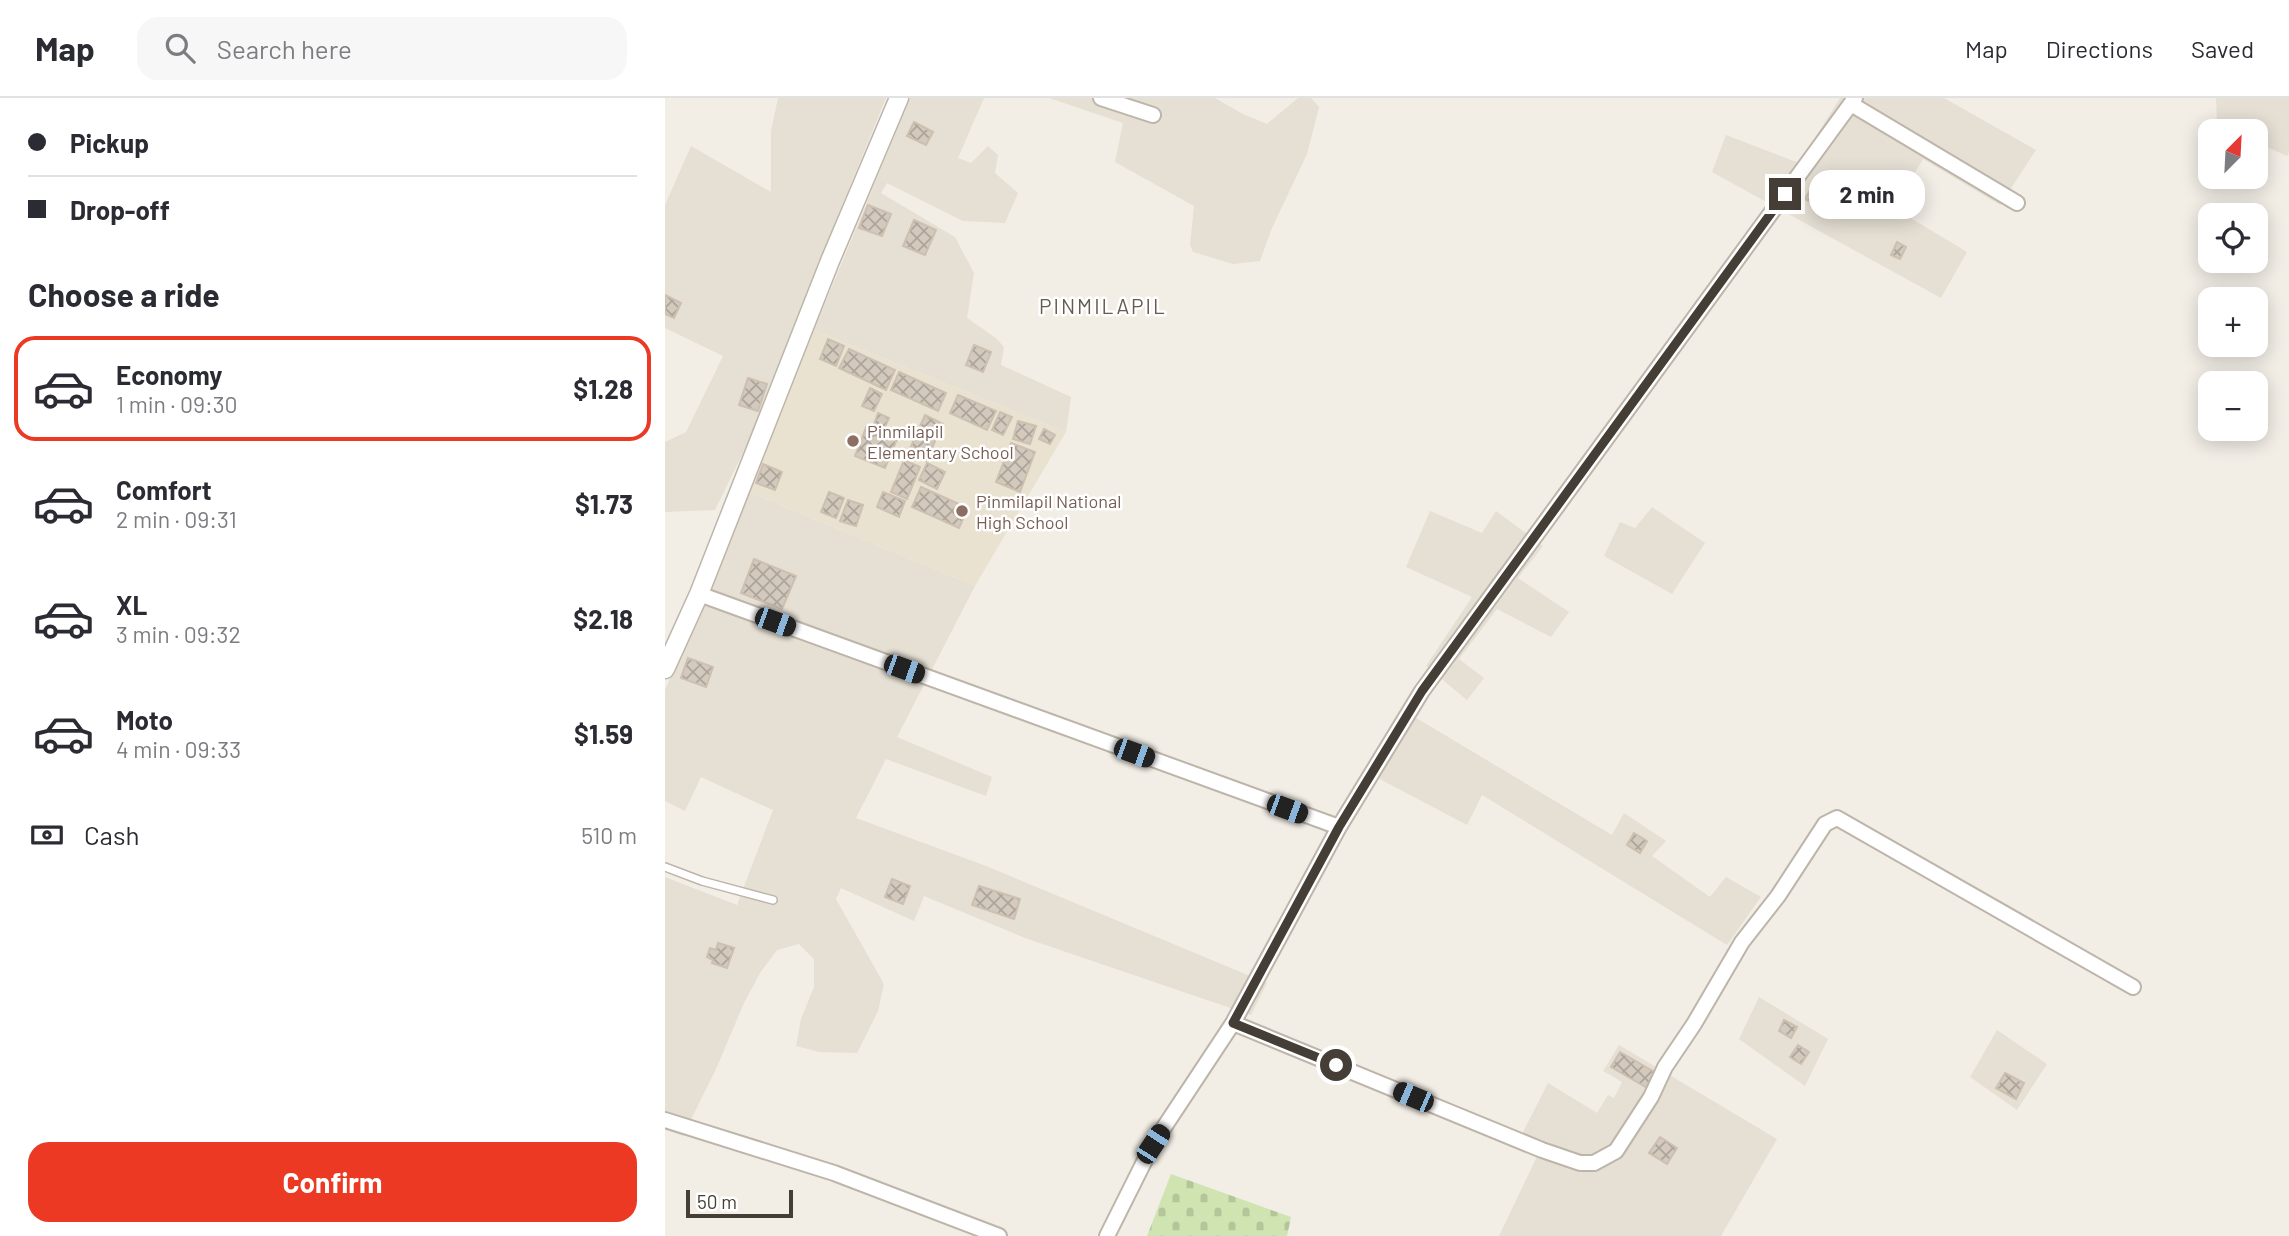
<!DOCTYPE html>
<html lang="en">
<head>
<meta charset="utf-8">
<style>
	body { margin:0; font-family:Barlow,sans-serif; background:#f7f7f7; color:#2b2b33; height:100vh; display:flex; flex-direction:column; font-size:26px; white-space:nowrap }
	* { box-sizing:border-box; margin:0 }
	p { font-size:23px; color:#7c7c81 }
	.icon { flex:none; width:38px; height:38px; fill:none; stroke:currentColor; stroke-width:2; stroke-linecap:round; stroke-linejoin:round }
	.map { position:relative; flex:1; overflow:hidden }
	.details { display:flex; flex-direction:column; background:#fff; width:665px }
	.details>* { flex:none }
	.top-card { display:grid; align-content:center; height:154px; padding:0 28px; background:#fff }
	.needle { width:46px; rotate:24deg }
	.fabs { position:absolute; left:1533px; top:21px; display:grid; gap:14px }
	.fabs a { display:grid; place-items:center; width:70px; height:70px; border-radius:14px; background:#fff; box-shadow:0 4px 18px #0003; font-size:35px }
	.scale { position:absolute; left:21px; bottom:18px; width:107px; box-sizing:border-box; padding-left:7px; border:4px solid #443e36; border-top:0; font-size:19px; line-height:24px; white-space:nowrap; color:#443e36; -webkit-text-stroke:5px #fff; paint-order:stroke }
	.end { position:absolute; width:32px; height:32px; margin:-16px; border:9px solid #443e36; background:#fff; box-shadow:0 0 0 4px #fff }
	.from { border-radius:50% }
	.bubble { position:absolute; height:49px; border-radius:21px; background:#fff; box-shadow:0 4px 18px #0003; font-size:23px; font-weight:700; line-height:49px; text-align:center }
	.car { position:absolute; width:21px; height:42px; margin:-21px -10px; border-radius:9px; box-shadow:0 0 5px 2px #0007; background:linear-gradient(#222 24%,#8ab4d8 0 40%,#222 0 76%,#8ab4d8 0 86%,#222 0) }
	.top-card b { display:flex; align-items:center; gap:24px; height:66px; font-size:26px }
	.top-card b+b { border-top:2px solid #e1e1e2 }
	.top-card i { width:18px; height:18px; background:#2b2b33 }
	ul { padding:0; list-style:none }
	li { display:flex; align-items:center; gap:21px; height:105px; margin:0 14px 10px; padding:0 14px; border:4px solid transparent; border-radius:21px }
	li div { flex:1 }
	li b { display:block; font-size:26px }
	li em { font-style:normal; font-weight:700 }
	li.active { border-color:#ec3923 }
	li>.icon { width:63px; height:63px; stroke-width:1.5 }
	h2 { padding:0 28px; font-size:32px; line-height:84px }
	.pay { display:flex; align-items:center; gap:18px; height:77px; padding:0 28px; font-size:26px }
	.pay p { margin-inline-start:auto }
	.cta { display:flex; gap:14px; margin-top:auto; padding:14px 28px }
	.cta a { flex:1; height:80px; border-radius:21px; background:#ec3923; color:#fff; font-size:28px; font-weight:700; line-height:80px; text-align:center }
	header { display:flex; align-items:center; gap:42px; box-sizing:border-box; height:98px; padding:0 35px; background:#fff; border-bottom:2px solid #e1e1e2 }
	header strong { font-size:33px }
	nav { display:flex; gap:38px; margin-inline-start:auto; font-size:24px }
	.search { width:490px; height:63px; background:#f7f7f7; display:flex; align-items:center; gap:18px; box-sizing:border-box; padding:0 24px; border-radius:21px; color:#7c7c81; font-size:26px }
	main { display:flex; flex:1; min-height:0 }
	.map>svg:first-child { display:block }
</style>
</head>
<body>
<header>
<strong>Map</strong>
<div class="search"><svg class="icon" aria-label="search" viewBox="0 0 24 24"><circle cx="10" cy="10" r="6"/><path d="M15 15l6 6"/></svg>Search here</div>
<nav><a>Map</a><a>Directions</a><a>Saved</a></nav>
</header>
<main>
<section class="details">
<div class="top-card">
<b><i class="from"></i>Pickup</b>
<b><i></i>Drop-off</b>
</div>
<h2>Choose a ride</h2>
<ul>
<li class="active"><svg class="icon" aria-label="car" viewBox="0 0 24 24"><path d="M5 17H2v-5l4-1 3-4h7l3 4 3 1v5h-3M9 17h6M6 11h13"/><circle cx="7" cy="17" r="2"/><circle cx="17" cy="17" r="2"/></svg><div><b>Economy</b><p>1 min · 09:30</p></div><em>$1.28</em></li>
<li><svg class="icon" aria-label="car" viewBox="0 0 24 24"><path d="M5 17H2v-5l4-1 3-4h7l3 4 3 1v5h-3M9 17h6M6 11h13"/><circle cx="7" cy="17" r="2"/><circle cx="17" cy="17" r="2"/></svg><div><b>Comfort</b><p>2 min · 09:31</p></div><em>$1.73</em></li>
<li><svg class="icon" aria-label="car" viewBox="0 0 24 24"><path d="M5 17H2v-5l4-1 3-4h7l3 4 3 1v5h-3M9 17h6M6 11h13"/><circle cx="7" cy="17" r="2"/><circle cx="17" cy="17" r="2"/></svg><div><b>XL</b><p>3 min · 09:32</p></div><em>$2.18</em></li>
<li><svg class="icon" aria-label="car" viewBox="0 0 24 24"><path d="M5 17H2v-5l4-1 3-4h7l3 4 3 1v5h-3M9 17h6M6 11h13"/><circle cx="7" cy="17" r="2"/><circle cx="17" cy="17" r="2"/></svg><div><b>Moto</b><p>4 min · 09:33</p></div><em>$1.59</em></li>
</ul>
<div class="pay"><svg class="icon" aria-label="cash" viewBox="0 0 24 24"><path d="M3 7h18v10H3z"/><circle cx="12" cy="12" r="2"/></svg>Cash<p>510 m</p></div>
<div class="cta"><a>Confirm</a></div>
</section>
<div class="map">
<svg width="1624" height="1138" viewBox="0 0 1624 1138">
	<defs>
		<pattern id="cemetery-stones" width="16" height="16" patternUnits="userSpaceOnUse" patternTransform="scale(1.75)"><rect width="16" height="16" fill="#cfe4b1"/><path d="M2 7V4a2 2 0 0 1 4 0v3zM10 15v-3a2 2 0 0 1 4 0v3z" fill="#b3c599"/></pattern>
		<pattern id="building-cross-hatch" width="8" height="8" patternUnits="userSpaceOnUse" patternTransform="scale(1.75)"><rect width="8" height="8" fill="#d3c9bc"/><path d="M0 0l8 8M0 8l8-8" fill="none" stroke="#ada59a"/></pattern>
	</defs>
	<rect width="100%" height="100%" fill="#f2eee6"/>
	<path fill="#e5dfd4" d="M113 0H221L173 117 96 318 50 412 0 414V344L21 334 58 258 0 230V107L26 48 106 94V33Z
		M245 0H319L293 60 306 65 323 48 333 57 330 75 353 95 340 125 298 123 222 85 216 95 290 139 309 175 302 220 331 240 339 249 336 267 406 299 401 334 149 232Z
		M384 0H550L578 16 602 26 633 0H646L654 9 642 56 607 130 595 163 568 166 528 154 525 147 529 108 450 64 458 25Z
		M1175 0H1279L1371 52 1335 107 1258 61 1229 110 1302 154 1276 200 1047 74 1061 37 1134 65Z
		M1551 0H1624V54L1622 58 1591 44V33H1566L1552 27Z
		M84 394 310 488 232 639 327 679 321 698 221 661 191 720 321 768 602 885 586 917 360 840 259 798 249 823 176 790 171 801 219 886 213 913 192 955 154 954 131 948 136 921 149 889V861L134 846 112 852 95 875 79 905 51 971 18 1038 0 1031V779L72 807 108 712 36 679 20 713 0 703V592Z
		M987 409 1040 445 1007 496 939 458 955 424 970 430Z
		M765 413 817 435 831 413 878 448 853 480 904 514 886 539 832 511 794 561 819 580 802 602 761 568 807 499 741 469Z
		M748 618 947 737 959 715 1001 743 987 758 1045 799 1061 779 1096 799 1062 847 817 697 802 727 711 679Z
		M1094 899 1163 941 1140 988 1074 941Z
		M1332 932 1382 966 1352 1012 1305 979Z
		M954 947 1112 1041 1056 1138H834L877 1048 857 1036 883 985 932 1015 943 997 949 1000 957 984 938 973Z"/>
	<path fill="#eae2d1" d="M149 232 401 334 310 488 84 394Z"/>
	<path fill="url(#cemetery-stones)" d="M506 1076 626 1119 622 1138H482Z"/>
	<path fill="url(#building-cross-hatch)" stroke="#cdc0b0" stroke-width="2" d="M249 24 268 34 261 47 242 38Z
		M1151 81 1186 100 1175 120 1140 101Z
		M203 107 226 116 217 138 194 130Z
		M249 122 271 132 260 157 238 148Z
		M1232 144 1241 149 1235 161 1226 157Z
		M0 197 16 205 9 220 0 216Z
		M163 241 179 248 171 268 155 261Z
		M309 247 326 254 318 274 301 267Z
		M184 251 230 272 221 292 174 270Z
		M234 274 281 295 273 313 226 292Z
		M83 280 102 286 93 313 74 307Z
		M205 290 217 296 209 313 197 308Z
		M293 297 331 313 322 332 285 315Z
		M335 314 347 319 338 337 327 332Z
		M213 315 224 320 220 329 229 333 226 339 232 341 220 370 190 358 202 327 208 329Z
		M260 317 278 326 261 363 243 355Z
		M353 323 371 328 365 346 348 341Z
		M379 331 390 337 385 346 374 341Z
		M346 345 370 354 355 394 331 384Z
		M239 362 255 369 242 401 226 394Z
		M262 365 280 374 272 391 254 382Z
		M98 366 117 374 110 392 91 385Z
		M256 389 303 410 294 430 247 409Z
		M164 394 179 400 171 420 156 414Z
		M218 394 240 403 234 419 212 409Z
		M183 402 198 407 191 428 175 423Z
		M89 461 131 478 117 511 76 495Z
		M23 560 48 569 41 589 16 580Z
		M969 735 982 743 975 755 962 747Z
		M227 781 245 788 238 806 220 799Z
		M314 788 355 801 349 821 307 807Z
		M53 845 69 850 62 870 47 865 48 862 42 859 45 850 51 852Z
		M1119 922 1132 929 1126 940 1114 933Z
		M1133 947 1144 954 1136 966 1125 959Z
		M955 954 993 976 984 991 946 969Z
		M1340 975 1359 985 1351 1001 1331 990Z
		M995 1039 1012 1050 1002 1066 984 1055Z"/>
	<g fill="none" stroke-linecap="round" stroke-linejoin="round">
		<defs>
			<path id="service" d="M0 769 37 783 108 802"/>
			<path id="minor" d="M436 0 488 17
				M1186 6 1352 105
				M34 496 674 729
				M568 925 877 1052 915 1065H929L951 1053 986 999 1000 969 1029 926 1077 844 1113 798 1160 726 1172 720 1468 889
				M0 1022 169 1075 334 1138
				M442 1138 488 1046 568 925 674 729 757 593 1190 0"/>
			<path id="tertiary" d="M0 571 34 496 165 163 234 0"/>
		</defs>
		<use href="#service" stroke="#bdb5a9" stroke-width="10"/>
		<use href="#minor" stroke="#bdb5a9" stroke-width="18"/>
		<use href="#tertiary" stroke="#bdb5a9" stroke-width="21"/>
		<use href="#service" stroke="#fff" stroke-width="7"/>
		<use href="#minor" stroke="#fff" stroke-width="14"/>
		<use href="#tertiary" stroke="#fff" stroke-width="18"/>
	</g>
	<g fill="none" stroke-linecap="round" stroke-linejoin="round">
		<path stroke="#443e36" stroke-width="9" d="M671 967 568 925 674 729 757 593 1120 96"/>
	</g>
	<g fill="#8d6e63" stroke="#fff" stroke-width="2.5">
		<circle cx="188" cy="343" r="7"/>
		<circle cx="297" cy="413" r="7"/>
	</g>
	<g text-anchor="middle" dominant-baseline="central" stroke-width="5" stroke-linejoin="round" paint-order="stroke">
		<g font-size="18" fill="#785e54" stroke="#fff" text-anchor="start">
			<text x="202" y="333">Pinmilapil<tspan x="202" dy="21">Elementary School</tspan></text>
			<text x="311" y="403">Pinmilapil National<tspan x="311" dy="21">High School</tspan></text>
		</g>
		<g font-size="21" letter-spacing="2" fill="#665b4e" stroke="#fff">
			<text x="438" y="207">PINMILAPIL</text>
		</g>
	</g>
</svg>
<div class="fabs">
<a><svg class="needle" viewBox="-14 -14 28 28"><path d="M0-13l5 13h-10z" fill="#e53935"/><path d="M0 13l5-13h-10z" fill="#7c7c81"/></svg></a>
<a><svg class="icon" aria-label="locate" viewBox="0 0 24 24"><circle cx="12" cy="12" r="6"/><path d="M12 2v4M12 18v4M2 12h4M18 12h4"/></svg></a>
<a>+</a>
<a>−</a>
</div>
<div class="scale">50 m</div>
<i class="end from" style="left:671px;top:967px"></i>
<i class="end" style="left:1120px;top:96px"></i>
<div class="bubble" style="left:1144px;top:72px;width:116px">2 min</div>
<i class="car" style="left:110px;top:524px;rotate:110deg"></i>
<i class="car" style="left:239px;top:571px;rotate:110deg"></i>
<i class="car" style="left:469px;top:655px;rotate:110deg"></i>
<i class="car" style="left:622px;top:711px;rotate:110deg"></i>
<i class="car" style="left:748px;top:999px;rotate:293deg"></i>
<i class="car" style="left:488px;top:1046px;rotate:33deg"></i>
</div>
</main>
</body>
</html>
